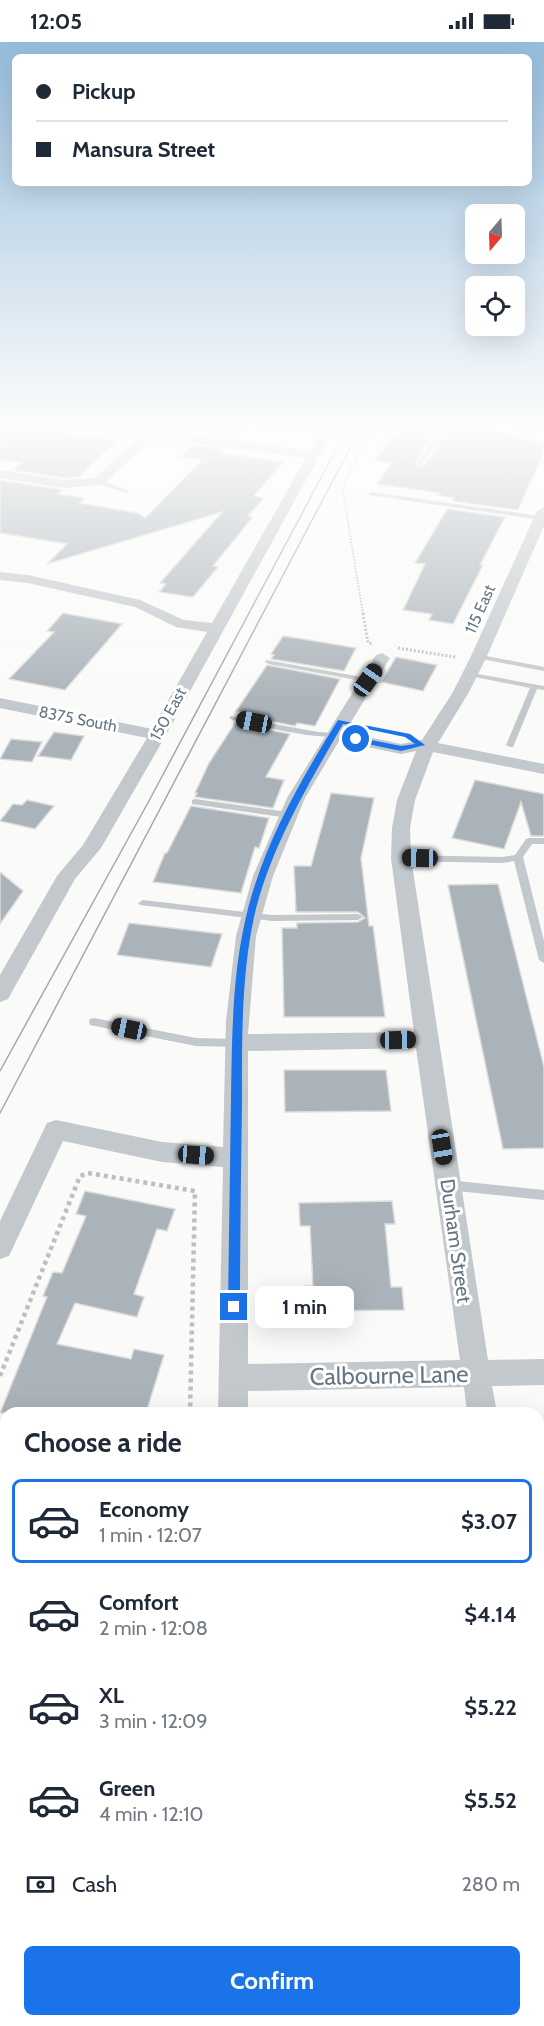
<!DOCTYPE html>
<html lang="en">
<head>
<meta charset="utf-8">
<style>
	body { margin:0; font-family:Cabin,sans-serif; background:#f6f6f7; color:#1f2937; height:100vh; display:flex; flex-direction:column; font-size:22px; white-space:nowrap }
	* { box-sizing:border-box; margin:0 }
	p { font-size:20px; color:#747a83 }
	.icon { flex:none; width:33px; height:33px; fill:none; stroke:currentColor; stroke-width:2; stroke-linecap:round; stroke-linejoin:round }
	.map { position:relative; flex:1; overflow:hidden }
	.details { position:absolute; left:0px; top:1365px; width:544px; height:620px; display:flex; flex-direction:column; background:#fff; border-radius:18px 18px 0 0; box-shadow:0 6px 24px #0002 }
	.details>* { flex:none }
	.top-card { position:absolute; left:12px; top:12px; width:520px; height:132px; border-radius:9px; box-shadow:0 6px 24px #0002; display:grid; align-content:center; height:132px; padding:0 24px; background:#fff }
	.needle { width:39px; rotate:199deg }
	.fabs { position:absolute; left:465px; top:162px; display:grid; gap:12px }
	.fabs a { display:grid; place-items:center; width:60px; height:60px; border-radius:9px; background:#fff; box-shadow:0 6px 24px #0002; font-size:30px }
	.end { position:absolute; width:27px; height:27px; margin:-14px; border:8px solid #1a73e8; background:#fff; box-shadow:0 0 0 3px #fff }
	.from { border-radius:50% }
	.bubble { position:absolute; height:42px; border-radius:9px; background:#fff; box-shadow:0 6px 24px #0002; font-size:20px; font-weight:800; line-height:42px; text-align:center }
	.car { position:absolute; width:18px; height:36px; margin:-18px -9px; border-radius:8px; box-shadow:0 0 4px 2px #0007; background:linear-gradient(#222 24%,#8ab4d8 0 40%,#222 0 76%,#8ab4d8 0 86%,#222 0) }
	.top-card b { display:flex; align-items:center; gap:21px; height:57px; font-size:22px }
	.top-card b+b { border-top:2px solid #e0e1e3 }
	.top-card i { width:15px; height:15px; background:#1f2937 }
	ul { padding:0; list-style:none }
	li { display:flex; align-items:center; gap:18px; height:84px; margin:0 12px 9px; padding:0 12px; border:3px solid transparent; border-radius:9px }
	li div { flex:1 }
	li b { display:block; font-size:22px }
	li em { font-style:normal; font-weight:800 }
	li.selected { border-color:#1a73e8 }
	li>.icon { width:54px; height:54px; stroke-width:1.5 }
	h2 { padding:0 24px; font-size:27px; line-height:72px }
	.pay { display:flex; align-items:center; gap:15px; height:66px; padding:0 24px; font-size:22px }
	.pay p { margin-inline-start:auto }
	.primary-button { display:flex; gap:12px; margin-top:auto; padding:12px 24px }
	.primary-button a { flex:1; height:69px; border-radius:9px; background:#1a73e8; color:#fff; font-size:24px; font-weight:800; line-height:69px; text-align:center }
	.status { display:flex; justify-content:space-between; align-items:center; height:42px; padding:0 30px; background:#fff; direction:ltr }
	.status svg { height:16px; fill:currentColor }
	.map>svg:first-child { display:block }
</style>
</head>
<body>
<div class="status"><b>12:05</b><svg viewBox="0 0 49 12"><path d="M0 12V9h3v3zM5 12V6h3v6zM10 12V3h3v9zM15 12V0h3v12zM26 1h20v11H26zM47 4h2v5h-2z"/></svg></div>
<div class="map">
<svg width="544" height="1984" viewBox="0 0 544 1984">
	<rect width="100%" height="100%" fill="#fafaf8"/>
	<path fill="#dadfd7" d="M538 1668 544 1672V1957L538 1955Z"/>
	<path fill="#aab3b9" stroke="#dcdcda" stroke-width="1.5" d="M0 387H72L67 391 117 398 79 435 64 436 13 428 21 421 0 418Z
		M209 387H244L235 396 204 392Z
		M398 387H437L415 421 418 425 424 424 448 388 456 390 458 387H482L523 392 521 397 544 400V410L518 468 452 459 454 456 437 453 439 451 377 442 391 421 375 418Z
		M192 403 225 407 221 411 283 420 254 454 264 456 248 474 253 475 213 524 218 525 193 555 159 550 166 542 160 541 222 470 47 522 67 502 0 491V438L63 448 58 452 85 456 80 461 138 471 145 476 202 418 180 415Z
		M447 467 505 475 480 523H483L453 582 429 578 432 572 403 568 425 522 415 521Z
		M63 571 122 582 65 648 9 637 54 590 47 589Z
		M283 594 303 597 356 606 344 629 271 617 274 613 271 612Z
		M396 615 437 623 423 649 381 640Z
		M267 623 340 637 315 684 297 681 295 684 239 673 241 670 236 669Z
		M235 681 290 692 266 735 284 738 273 766 195 755 197 751H195L209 721Z
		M54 690 84 694 71 718 38 714Z
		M11 697 42 700 32 720 0 717Z
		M475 738 544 752V794H531L521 760 504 807 452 796Z
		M331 751 374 756 361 816 369 884H373L385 975H284L282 886H297V881L358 880 365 876 358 870H296L294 824H311Z
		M27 758 54 764 35 787 0 779 13 762 22 763Z
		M191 764 269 776 259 806 255 805 241 851 153 840 165 811H167Z
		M0 830 23 849 0 882Z
		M498 842 544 1025V1106L503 1107 448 843Z
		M129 881 222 892 211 925 117 913Z
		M284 1028H386L391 1069 285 1070Z
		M85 1149 175 1167 167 1189 157 1187 134 1252 144 1255 137 1275 75 1261 57 1302 131 1317 134 1307 164 1313 146 1371H0L47 1255 43 1254 53 1230 62 1231 86 1174 76 1172Z
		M392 1159 395 1182H385L391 1245H402L404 1268 306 1269 305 1244H313L310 1184H300L299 1161Z"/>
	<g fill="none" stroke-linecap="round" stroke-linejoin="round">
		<path stroke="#bbbfc2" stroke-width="2" stroke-dasharray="1.5 1.5" stroke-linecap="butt" d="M363 572 343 449 345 439 372 387"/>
		<path stroke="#bbbfc2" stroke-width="3" stroke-dasharray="2 2" stroke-linecap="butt" d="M363 571 368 601 373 602
			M398 606 455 615"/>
		<path stroke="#bbbfc2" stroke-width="4.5" stroke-dasharray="4 4" stroke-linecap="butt" d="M0 1334 80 1134 88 1131 195 1149 190 1371"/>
		<path stroke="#bbbfc2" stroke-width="6" stroke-dasharray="4.5 4.5" stroke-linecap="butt" d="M0 1784 6 1789
			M472 1978 485 1984
			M6 1984 8 1978
			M293 1984 295 1978"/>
		<path fill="#c3c8cc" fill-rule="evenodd" d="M440 387H446L422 423H418L417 422Z
			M99 438 128 448 129 449 126 451 97 441V439Z
			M371 450 541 474 544 476 541 478 369 453 368 452Z
			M476 612 544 625V629L476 616Z
			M266 618 368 636 372 638 368 640 269 622 265 620Z
			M467 630 544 644V648L537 647 513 705H510L506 703 530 646 470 634 466 632Z
			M230 674 318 690 333 691 337 693C326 700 251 682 233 678L229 676Z
			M195 757 288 770 292 773 288 776 192 762V758Z
			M529 796H544V802H532L523 815 544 899V921L539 918 514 819 502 821 401 819 396 816 401 813 502 815 515 813 526 797Z
			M143 858 272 873 358 872 363 875 358 878 272 879 140 863 138 861Z
			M94 976 196 996 237 997 242 1001 237 1005 196 1004 90 983 89 980 90 977Z
			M448 1138 544 1148V1158L448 1148 444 1146 442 1143 444 1140Z"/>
		<path fill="#c3c8cc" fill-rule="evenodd" d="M111 387H151L310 409 322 387H334L166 693 101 806 75 837 8 957 0 960V933L57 834 83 803 147 696 0 666V656L152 687 207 590 176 585 135 565 28 541 0 538V530L28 533 140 558 184 578 212 581 306 416 153 395 103 443 64 446 0 436V428L64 438 95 436 141 394 117 391Z
			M544 465V484L487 614 469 650 438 701 544 722V732L433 710 415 758 410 786 411 816 488 1318 544 1317V1343L492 1344 497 1371H467L464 1345 248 1349V1371H218L223 1125 162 1120 63 1099 9 1214 0 1217V1179L47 1081 56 1078 162 1100 223 1105 226 979 236 894 253 834 287 756 376 613 382 611 390 616 345 690 401 702 422 698 453 650 471 614 537 469ZM339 699 401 712 416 709 397 758 392 786 391 816 414 990 248 992 256 894 273 834 305 756ZM416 1006 460 1318 248 1322V1009Z
			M538 1585 544 1587V1623L538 1620Z"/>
		<path stroke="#a2aab0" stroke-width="1.5" d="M0 1029 150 757 347 387
			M0 1071 360 387"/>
	</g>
	<linearGradient id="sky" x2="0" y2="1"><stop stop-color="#96bcdc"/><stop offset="0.58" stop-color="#fdfdfc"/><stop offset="1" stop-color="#fdfdfc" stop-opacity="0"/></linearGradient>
	<rect width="544" height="665" fill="url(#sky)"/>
	<path fill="#1a73e8" d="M338 678 410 692 425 703 401 709 353 699 352 697 356 695 401 704 415 702 405 695 343 682C308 743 270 806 254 875 241 936 242 999 242 1061 241 1129 240 1197 240 1265L234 1270 228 1265C229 1195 230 1125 231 1056 232 996 232 934 246 875 262 805 300 739 338 678Z"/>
	<g text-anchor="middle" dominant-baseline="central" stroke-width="6" stroke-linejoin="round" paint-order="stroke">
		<g font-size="16" fill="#657683" stroke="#fff">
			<text transform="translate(480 567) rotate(-66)">115 East</text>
			<text transform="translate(168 672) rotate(-61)">150 East</text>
			<text transform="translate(78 677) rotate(11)">8375 South</text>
		</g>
		<g font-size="20" fill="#657683" stroke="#fff">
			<text transform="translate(456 1199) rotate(82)">Durham Street</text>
		</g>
		<g font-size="24" fill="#657683" stroke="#fff">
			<text transform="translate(389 1333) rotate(-1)">Calbourne Lane</text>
		</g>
	</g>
</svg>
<div class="fabs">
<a><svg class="needle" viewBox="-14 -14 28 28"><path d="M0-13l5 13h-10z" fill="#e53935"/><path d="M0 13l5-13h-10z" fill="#747a83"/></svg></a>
<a><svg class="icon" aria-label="locate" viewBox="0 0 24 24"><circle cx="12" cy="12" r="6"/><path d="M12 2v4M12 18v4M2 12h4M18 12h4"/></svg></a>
</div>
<i class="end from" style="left:356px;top:697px"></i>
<i class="end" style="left:234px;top:1265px"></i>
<div class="bubble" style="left:255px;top:1244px;width:99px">1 min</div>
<i class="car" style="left:368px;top:638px;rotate:35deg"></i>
<i class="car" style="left:254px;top:680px;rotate:281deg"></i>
<i class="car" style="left:420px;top:816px;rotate:271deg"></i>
<i class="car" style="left:129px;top:987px;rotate:282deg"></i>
<i class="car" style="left:398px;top:998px;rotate:89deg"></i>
<i class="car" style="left:442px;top:1105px;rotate:171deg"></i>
<i class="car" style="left:196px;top:1113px;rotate:94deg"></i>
<div class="top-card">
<b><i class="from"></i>Pickup</b>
<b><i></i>Mansura Street</b>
</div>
<section class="details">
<h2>Choose a ride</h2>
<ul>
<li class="selected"><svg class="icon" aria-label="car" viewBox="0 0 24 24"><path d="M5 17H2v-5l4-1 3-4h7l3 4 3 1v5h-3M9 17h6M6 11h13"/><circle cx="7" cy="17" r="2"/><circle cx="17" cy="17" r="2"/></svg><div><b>Economy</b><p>1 min · 12:07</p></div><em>$3.07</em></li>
<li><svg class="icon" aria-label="car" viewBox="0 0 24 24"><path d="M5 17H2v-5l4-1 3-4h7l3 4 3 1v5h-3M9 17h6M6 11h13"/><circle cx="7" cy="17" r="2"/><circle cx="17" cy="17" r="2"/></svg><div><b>Comfort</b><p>2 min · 12:08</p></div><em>$4.14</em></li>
<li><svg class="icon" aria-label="car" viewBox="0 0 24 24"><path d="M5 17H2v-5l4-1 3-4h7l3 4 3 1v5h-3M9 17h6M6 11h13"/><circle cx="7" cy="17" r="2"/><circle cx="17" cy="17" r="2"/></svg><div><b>XL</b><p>3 min · 12:09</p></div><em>$5.22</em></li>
<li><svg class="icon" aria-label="car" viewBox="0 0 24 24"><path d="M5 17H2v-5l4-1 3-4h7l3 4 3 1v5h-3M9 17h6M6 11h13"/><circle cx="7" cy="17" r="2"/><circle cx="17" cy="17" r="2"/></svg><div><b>Green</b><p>4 min · 12:10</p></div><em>$5.52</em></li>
</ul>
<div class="pay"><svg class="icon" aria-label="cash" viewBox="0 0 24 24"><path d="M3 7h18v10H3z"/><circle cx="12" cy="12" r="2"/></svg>Cash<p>280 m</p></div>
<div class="primary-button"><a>Confirm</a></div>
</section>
</div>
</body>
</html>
